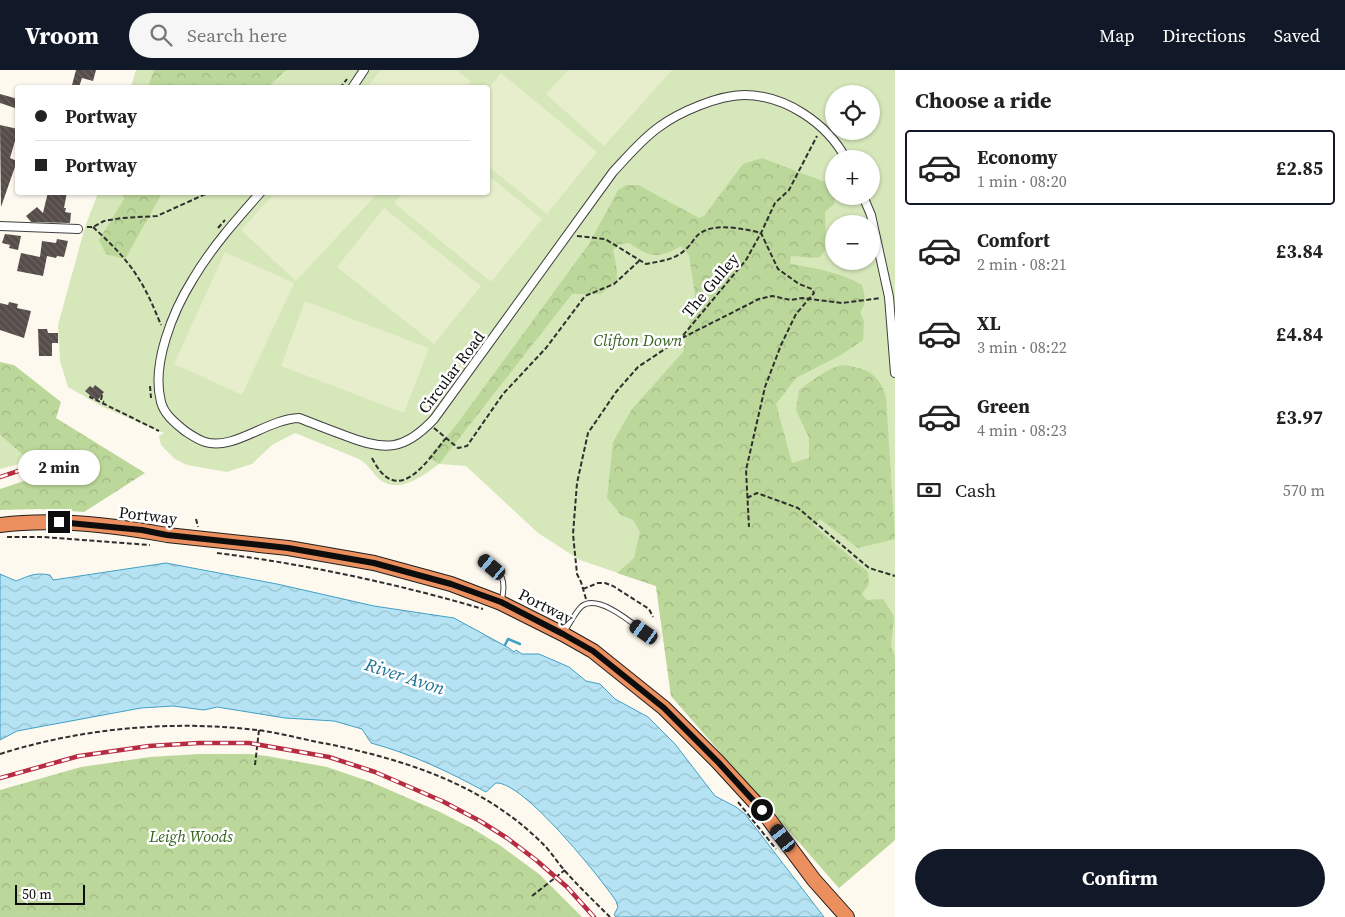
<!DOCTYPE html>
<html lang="en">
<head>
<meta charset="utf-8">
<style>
	body { margin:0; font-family:"Source Serif 4",serif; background:#f6f6f6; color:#222; height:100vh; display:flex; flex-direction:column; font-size:19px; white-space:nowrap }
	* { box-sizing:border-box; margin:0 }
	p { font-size:16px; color:#767676 }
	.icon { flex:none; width:28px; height:28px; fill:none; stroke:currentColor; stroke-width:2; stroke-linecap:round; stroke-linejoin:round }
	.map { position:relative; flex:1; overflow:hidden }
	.sheet { display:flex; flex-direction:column; background:#fff; width:450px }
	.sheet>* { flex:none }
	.top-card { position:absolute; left:15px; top:15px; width:475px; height:110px; border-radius:5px; box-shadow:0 1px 4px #0004; display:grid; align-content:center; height:110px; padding:0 20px; background:#fff }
	.tools { position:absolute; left:825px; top:15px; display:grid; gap:10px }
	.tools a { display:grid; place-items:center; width:55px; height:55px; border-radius:50%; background:#fff; box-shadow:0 1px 4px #0004; font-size:25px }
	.scale { position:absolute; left:15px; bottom:12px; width:70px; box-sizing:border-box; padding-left:5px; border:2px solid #0d0d0d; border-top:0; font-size:14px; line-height:18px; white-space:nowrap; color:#0d0d0d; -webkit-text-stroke:4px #fff; paint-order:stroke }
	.end { position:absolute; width:22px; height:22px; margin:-11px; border:6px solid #0d0d0d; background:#fff; box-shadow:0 0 0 2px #fff }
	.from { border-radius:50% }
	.bubble { position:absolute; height:35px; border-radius:18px; background:#fff; box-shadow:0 1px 4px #0004; font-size:16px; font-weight:700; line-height:35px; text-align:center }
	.car { position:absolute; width:15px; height:30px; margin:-15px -8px; border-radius:6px; box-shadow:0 0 4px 1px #0007; background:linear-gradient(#222 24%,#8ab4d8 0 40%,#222 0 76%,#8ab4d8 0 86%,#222 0) }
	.top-card b { display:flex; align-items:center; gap:18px; height:48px; font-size:19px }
	.top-card b+b { border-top:1px solid #e0e0e0 }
	.top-card i { width:12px; height:12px; background:#222 }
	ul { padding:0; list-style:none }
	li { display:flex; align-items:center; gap:15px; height:75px; margin:0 10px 8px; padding:0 10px; border:2px solid transparent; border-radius:5px }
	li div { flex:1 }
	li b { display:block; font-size:19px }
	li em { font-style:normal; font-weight:700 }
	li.selected { border-color:#111827 }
	li>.icon { width:45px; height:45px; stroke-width:1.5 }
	h2 { padding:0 20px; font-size:22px; line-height:60px }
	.pay { display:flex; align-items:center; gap:12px; height:55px; padding:0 20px; font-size:19px }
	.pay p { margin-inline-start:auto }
	.button { display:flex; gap:10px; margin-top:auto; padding:10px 20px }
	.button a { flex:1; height:58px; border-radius:30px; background:#111827; color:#fff; font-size:20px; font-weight:700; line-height:58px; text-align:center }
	header { display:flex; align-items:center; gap:30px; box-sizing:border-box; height:70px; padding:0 25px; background:#111827; color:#fff }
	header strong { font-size:24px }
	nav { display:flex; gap:28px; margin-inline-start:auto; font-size:18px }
	.search { width:350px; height:45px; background:#f6f6f6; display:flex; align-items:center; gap:12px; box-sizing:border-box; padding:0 18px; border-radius:28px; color:#767676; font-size:19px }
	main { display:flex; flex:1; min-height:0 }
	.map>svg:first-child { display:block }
</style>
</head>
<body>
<header>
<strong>Vroom</strong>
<div class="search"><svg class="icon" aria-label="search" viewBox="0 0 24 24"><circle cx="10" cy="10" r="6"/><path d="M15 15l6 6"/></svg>Search here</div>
<nav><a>Map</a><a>Directions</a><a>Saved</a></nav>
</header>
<main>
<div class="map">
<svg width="895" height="847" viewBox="0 0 895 847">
	<defs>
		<pattern id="forest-crowns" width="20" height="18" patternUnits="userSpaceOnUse" patternTransform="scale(1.25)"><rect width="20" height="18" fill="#bcd79a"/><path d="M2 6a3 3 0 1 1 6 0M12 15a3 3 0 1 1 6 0" fill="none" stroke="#a0b784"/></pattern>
		<pattern id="water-waves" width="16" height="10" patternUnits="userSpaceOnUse" patternTransform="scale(1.25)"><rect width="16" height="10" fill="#b6e3f3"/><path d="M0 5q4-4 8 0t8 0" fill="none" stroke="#9bc2cf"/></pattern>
		<pattern id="building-back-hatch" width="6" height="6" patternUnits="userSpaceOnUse" patternTransform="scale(1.25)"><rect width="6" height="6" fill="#564d4a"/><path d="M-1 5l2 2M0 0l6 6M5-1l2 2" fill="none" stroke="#696260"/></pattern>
	</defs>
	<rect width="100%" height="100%" fill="#fef9ef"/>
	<path fill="#d6e7ba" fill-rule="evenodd" d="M136 0H895V770L839 818 671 626 656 516 580 490 538 463 466 396 439 394C423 406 397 426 378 408 370 400 370 396 359 389L295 363 272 375 252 394 227 402 187 395 175 389 161 375 159 366 164 363 103 337 68 317 60 291 58 255 85 157 98 123 488 122V18L131 17ZM834 24H871V61H834ZM834 89H871V126H834ZM834 154H871V191H834Z
		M0 365 30 391 0 399Z"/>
	<path fill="url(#forest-crowns)" d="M154 0H286L268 17H148Z
		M762 88 830 114 835 126 834 134 825 142 826 179 820 187C810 189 801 186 791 186L790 194C815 198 840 202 862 215 865 225 867 234 860 242L864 251 863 270 841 285 796 308 776 334 792 393 809 388V368L796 340 799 320C809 313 831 296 843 295 846 295 851 296 854 297 872 300 881 310 886 327L895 469 858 478 820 449 813 455 868 502 869 514 862 524 867 530 883 529 894 546 891 577 895 586V770L839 818 671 626 656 516 617 503 634 488 640 462 633 450 621 445 607 428 613 372 632 339 683 282 695 225 689 185 681 176C658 189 651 188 629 173L618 175 613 180 617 200V210L601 224H572L439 394 428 387 454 358 589 174 618 120 626 115H638L699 148 704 146 743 94Z
		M122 123H162L125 189 106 184 99 170 124 129Z
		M0 292 14 295 61 332 56 348 145 403 84 442 40 439 0 440V419L33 408 30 391 0 365Z
		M199 684H249L267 686 327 697 371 712 438 741 475 760 501 776 539 804 582 847H0V720L81 697 150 687Z"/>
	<path fill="#e6eecb" d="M381 0H456L471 11 466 17H367Z
		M568 0H672L604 76 546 24Z
		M501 3 597 82 547 144 488 96V19Z
		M488 105 542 149 491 212 394 133 403 123 488 122Z
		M275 123V122L378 123 296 211 241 160Z
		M384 138 481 216 434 274 337 197Z
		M225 182 294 213 242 325 174 294Z
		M305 231 429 278 404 343 281 296Z"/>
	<path fill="url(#water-waves)" stroke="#41a0c6" d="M166 493 277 514 374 536 454 548 509 578 514 582 516 580 522 584H539L569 597 586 611 600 614 615 629 648 647 675 674 715 726 736 737 745 744 824 847H616L614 845 618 837 616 831C600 807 523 711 496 713L486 722C449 702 412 684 371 673L362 659 334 651 285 648 217 637 204 640 173 636 141 638 17 661 0 670V504L16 511C29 506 35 502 50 505L53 510Z"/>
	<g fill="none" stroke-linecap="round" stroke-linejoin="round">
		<path stroke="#41a0c6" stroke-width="2.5" d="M505 575 508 569 520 574"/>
	</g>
	<path fill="url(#building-back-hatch)" d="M76 0H96L93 11 82 8 79 17 72 15Z
		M0 24 18 29V39L0 33Z
		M0 55 18 59V72L15 71 10 88 17 91 1 137Z
		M48 122H67L64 138H66L65 142 71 143 70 153 31 152 26 146 37 137 43 143Z
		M5 164 21 166 18 180 9 178 10 175 2 173Z
		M57 169 68 171 64 187 57 186 56 188 47 186 43 206 17 201 21 183 40 187 42 171 56 173Z
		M9 232 18 234 17 238 31 241 24 268 0 260V233L8 235Z
		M38 259H47L48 263H58V273H52V286H39Z
		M95 315 104 322 97 331 85 321 90 316 93 318Z"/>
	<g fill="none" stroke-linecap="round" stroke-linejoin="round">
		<defs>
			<path id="lane" d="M482 489C500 504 507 505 502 529
				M564 562C570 554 575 542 582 536 598 524 631 552 644 562"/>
			<path id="street" d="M352 18 364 0
				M261 122C236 150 212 177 193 209 173 241 151 294 161 332 164 344 175 353 185 361 191 365 198 370 205 372 234 381 267 349 299 348 314 354 330 360 346 366 385 381 404 381 434 349L613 102C628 86 642 69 659 57 679 42 719 25 744 25 785 25 827 53 846 89
				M863 126 871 145 889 227 895 303
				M0 156 78 159"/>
			<path id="highway" d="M0 455C54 448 114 455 167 465L288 478 374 493 451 514 501 533 563 564 593 581 664 638 718 692 762 740 814 810 847 847"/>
		</defs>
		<use href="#lane" stroke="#404040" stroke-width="6"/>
		<use href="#street" stroke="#404040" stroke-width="10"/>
		<use href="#highway" stroke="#1e1e1e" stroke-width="16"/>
		<path stroke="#2f2f2f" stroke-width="2" stroke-dasharray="5 2.5" stroke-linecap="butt" d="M340 18 347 9
			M87 157H93L104 151 122 148 157 146 210 122
			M93 157C109 172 125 187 137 206 147 221 154 238 161 255
			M218 158 225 150
			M577 166 605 169 646 194C661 191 675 190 686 179 691 175 694 168 699 164 714 152 745 159 761 163L778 199 799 214 812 219 814 223 796 244 781 275 765 317 746 400 749 457
			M682 268 759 229 772 226 791 230 802 228 842 233 881 228
			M150 316 151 328
			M102 325 101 330 104 332
			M91 326 90 327 159 361
			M434 358 458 378 467 376 503 324 546 278 585 226 614 214 639 191
			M372 388C397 438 425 394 446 368
			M747 428 757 423 798 438 869 498 895 506
			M196 449 198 457
			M7 467H43L150 475
			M217 483C305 494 398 514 483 539
			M583 519 598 513H605L613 516 649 539 653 547
			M586 529 581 512 577 504 573 464 577 413 588 363 616 322 638 297 680 269 746 190 761 163 775 133 789 120 817 66
			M0 684C82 658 172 650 257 660 281 663 305 670 328 674 391 687 456 706 509 745 522 754 535 766 546 777 553 785 558 793 565 801 579 817 595 832 610 847
			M255 695 259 660
			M738 732 776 779
			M532 826 565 800"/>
		<use href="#lane" stroke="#fff" stroke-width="4"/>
		<use href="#street" stroke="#fff" stroke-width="8"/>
		<use href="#highway" stroke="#ec8f5e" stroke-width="14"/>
		<defs>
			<path id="rail" d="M0 407 27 398
				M0 708 79 686 149 676 199 673H249L329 687 375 702 442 731 480 751 507 768 536 790 567 817 594 847"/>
		</defs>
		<use href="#rail" stroke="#b62d43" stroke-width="4.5"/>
		<use href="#rail" stroke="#fff" stroke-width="2.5" stroke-dasharray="8" stroke-linecap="butt"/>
	</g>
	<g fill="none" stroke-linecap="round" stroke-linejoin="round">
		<path stroke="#0d0d0d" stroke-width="6" d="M59 452 142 460 167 465 288 478 374 493 451 514 501 532 563 564 593 581 664 638 718 692 762 740"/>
	</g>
	<g text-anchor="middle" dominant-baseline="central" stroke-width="5" stroke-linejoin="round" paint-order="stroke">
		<g font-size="16" fill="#0d0d0d" stroke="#fff">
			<text transform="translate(710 215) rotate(-50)">The Gulley</text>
			<text transform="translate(451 302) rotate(-53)">Circular Road</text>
			<text transform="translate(148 445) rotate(7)">Portway</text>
			<text transform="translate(546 536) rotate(27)">Portway</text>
		</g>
		<g font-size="16" font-style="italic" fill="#366221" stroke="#fff">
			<text x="638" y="270">Clifton Down</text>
			<text x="191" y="766">Leigh Woods</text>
		</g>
		<g font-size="18" font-style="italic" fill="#1d7199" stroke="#fff">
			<text transform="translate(405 606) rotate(18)">River Avon</text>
		</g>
	</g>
</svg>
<div class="tools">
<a><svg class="icon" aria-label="locate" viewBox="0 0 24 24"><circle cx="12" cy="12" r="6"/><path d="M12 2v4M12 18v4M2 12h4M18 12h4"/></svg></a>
<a>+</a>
<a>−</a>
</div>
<div class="scale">50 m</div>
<i class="end from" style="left:762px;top:740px"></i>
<i class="end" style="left:59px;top:452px"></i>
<div class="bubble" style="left:18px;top:380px;width:82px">2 min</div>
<i class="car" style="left:492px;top:497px;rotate:310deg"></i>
<i class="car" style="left:644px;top:562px;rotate:305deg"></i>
<i class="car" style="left:783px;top:768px;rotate:323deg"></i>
<div class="top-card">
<b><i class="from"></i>Portway</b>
<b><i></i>Portway</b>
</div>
</div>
<section class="sheet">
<h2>Choose a ride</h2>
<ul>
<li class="selected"><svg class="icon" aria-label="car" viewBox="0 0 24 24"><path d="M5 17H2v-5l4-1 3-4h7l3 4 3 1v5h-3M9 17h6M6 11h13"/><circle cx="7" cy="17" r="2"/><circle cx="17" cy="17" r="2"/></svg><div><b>Economy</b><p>1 min · 08:20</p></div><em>£2.85</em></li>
<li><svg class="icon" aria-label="car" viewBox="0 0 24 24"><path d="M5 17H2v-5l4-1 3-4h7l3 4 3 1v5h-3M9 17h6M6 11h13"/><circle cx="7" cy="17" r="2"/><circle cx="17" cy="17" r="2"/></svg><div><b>Comfort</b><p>2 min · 08:21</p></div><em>£3.84</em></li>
<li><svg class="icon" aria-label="car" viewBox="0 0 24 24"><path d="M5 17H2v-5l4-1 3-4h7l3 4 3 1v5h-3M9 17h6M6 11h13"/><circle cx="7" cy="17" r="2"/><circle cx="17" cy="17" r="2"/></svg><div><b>XL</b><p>3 min · 08:22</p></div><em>£4.84</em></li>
<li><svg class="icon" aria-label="car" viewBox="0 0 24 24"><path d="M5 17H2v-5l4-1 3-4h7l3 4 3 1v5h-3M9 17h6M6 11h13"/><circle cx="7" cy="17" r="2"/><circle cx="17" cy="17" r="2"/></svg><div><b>Green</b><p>4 min · 08:23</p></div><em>£3.97</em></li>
</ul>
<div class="pay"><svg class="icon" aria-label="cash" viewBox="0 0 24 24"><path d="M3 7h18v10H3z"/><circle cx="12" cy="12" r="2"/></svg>Cash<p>570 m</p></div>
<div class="button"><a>Confirm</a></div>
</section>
</main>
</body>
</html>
